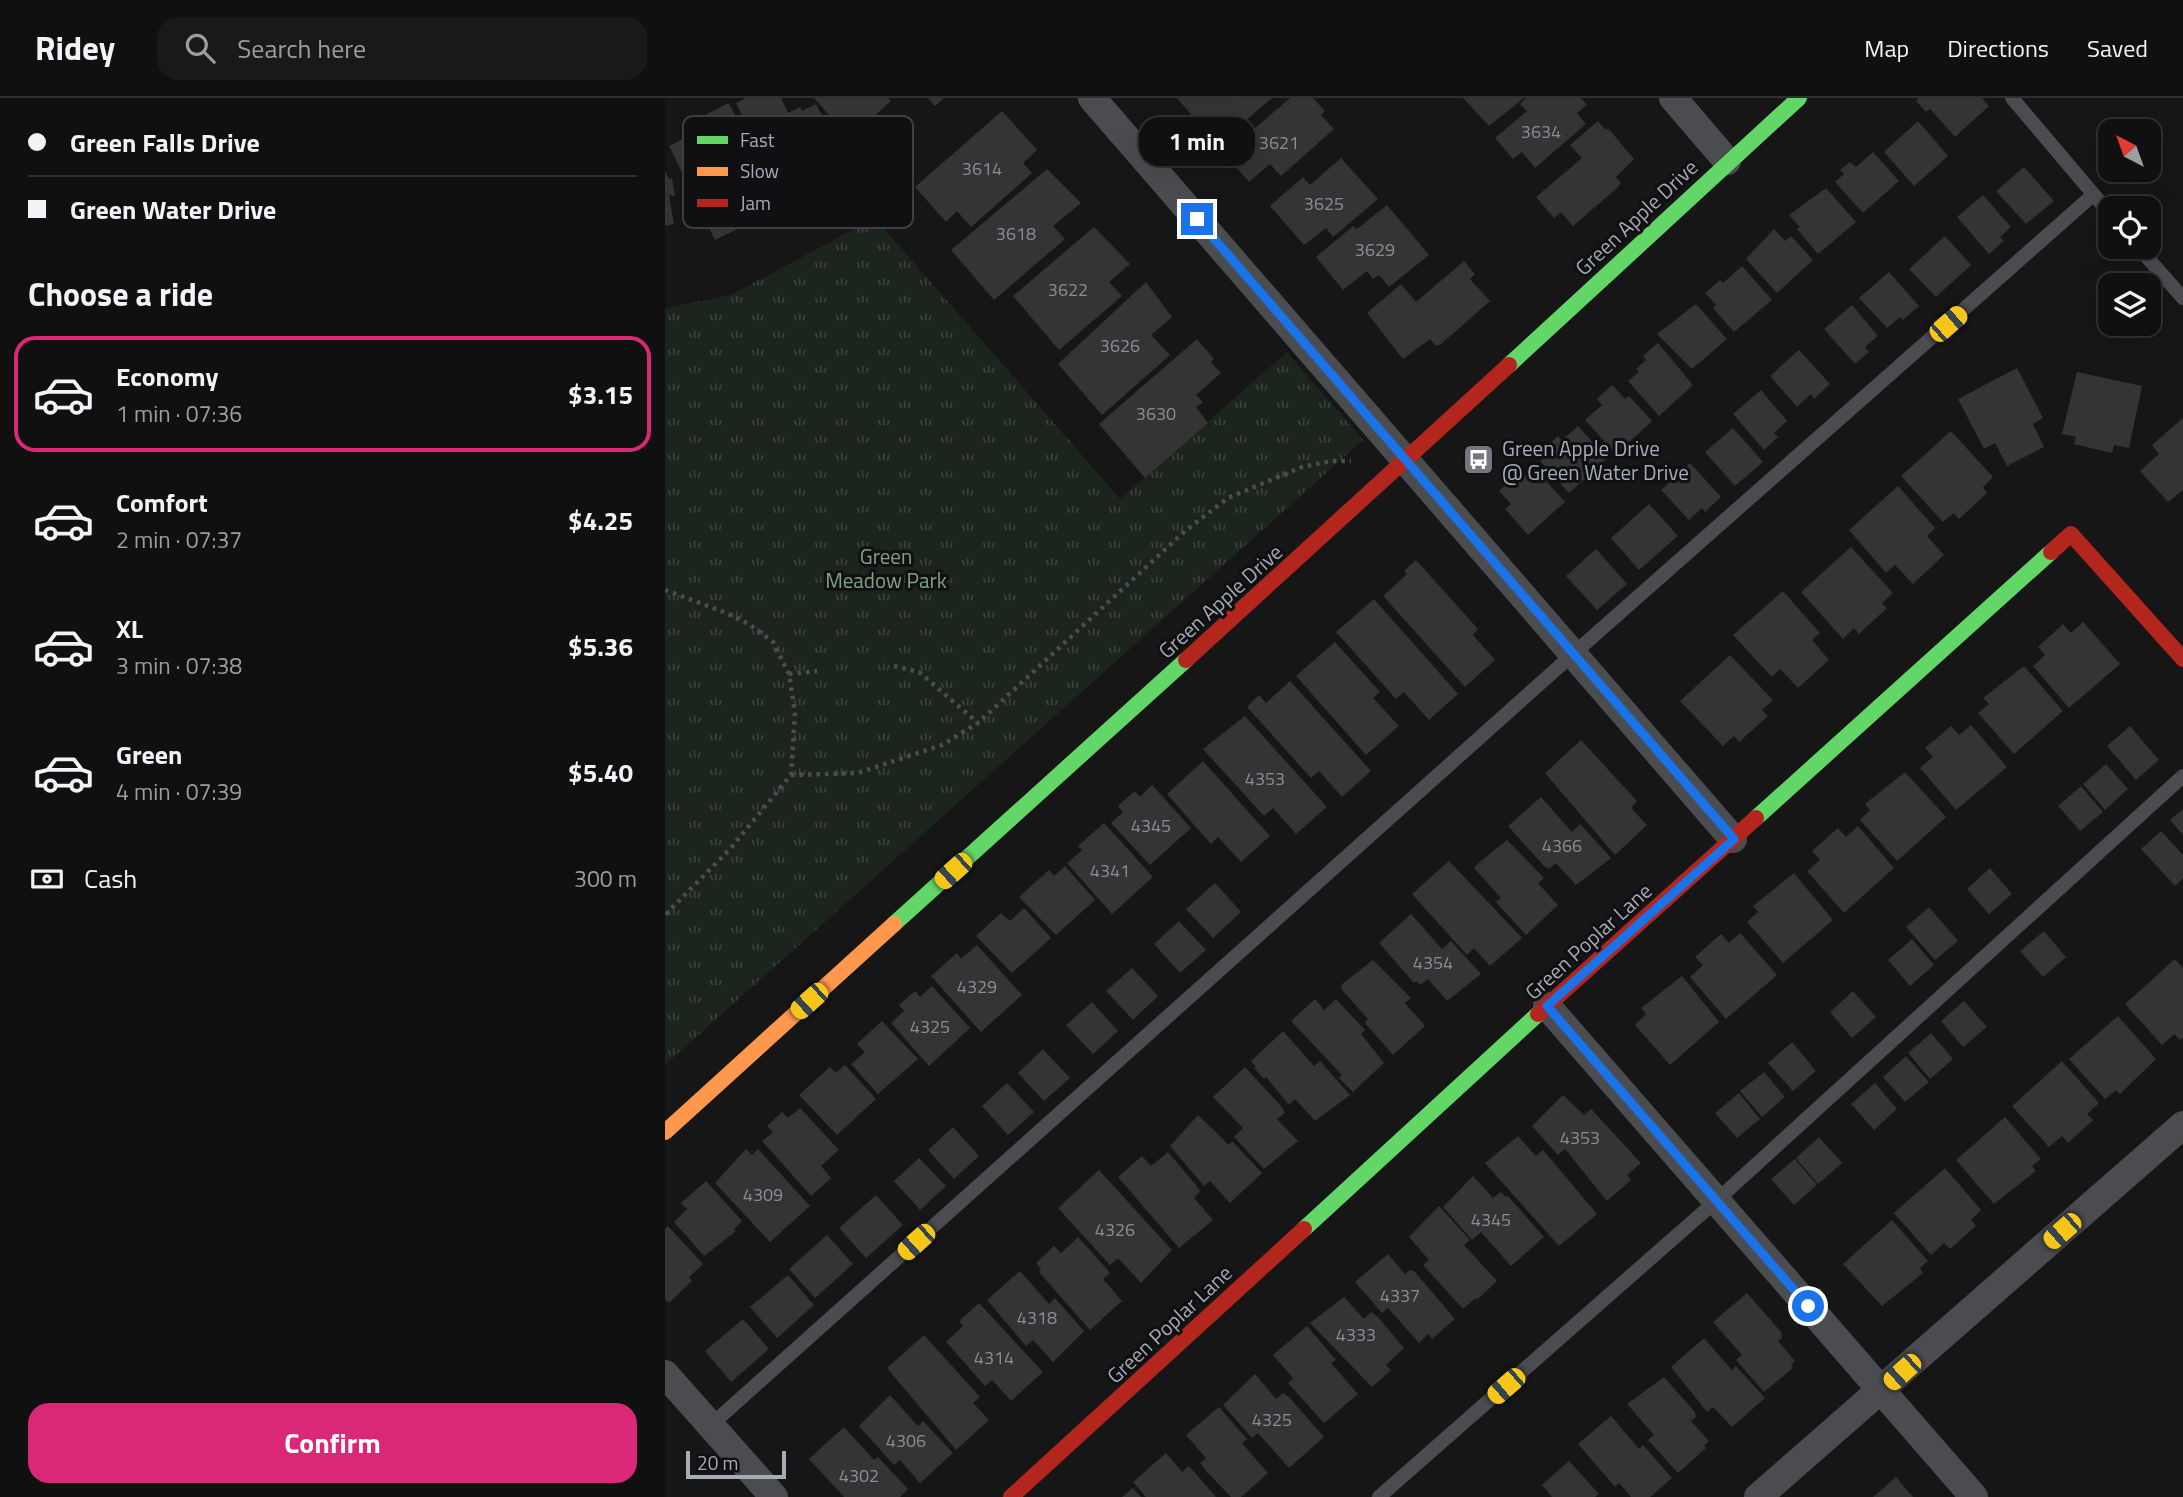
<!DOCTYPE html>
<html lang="en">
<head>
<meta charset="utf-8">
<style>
	body { margin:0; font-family:"Titillium Web",sans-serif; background:#191919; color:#f1f3f6; height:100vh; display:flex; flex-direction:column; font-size:26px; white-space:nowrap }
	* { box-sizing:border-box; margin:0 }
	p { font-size:23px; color:#9c9d9f }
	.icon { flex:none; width:38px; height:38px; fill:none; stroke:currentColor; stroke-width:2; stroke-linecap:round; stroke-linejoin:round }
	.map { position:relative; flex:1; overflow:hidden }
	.details { display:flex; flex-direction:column; background:#101010; width:665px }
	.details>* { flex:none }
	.hud { display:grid; align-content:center; height:154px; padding:0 28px; background:#101010 }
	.needle { width:46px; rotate:319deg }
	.tools { position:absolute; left:1433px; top:21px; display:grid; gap:14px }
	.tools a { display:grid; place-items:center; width:63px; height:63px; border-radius:14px; background:#101010; box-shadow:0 7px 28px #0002,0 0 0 2px #303030; font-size:35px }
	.scale { position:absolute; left:21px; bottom:18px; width:100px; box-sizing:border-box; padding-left:7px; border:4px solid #a6abb8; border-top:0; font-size:19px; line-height:24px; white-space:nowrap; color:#a6abb8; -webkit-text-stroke:5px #101012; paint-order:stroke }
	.end { position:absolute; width:32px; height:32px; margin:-16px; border:9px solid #1a73e8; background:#fff; box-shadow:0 0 0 4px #fff }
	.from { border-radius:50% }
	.bubble { position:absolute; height:49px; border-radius:21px; background:#101010; box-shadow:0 7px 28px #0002,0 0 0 2px #303030; font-size:23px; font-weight:700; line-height:49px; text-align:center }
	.car { position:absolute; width:21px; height:42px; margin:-21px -10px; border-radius:9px; box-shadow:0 0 5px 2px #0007; background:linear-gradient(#f5c518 24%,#345 0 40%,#f5c518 0 76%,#345 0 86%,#f5c518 0) }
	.hud b { display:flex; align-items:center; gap:24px; height:66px; font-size:26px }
	.hud b+b { border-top:2px solid #303030 }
	.hud i { width:18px; height:18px; background:#f1f3f6 }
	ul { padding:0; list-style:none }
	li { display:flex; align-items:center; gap:21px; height:116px; margin:0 14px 10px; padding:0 14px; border:4px solid transparent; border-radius:21px }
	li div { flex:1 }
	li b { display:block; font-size:26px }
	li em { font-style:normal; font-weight:700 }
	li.on { border-color:#db2777 }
	li>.icon { width:63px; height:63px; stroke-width:1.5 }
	h2 { padding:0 28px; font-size:32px; line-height:84px }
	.pay { display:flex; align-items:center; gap:18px; height:77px; padding:0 28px; font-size:26px }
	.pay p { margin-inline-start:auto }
	.button { display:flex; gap:14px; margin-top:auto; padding:14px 28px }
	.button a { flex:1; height:80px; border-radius:21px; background:#db2777; color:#fff; font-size:28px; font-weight:700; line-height:80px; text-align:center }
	header { display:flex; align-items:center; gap:42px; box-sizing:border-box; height:98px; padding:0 35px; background:#101010; border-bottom:2px solid #303030 }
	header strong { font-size:33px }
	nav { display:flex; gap:38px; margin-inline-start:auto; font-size:24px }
	.search { width:490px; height:63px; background:#191919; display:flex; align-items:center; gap:18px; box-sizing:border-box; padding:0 24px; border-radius:21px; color:#9c9d9f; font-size:26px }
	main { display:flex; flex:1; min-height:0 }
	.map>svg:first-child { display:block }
</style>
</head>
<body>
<header>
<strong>Ridey</strong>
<div class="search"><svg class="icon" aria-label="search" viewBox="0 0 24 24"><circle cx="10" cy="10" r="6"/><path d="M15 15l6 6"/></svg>Search here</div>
<nav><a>Map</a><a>Directions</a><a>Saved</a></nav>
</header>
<main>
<section class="details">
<div class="hud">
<b><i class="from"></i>Green Falls Drive</b>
<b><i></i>Green Water Drive</b>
</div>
<h2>Choose a ride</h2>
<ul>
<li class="on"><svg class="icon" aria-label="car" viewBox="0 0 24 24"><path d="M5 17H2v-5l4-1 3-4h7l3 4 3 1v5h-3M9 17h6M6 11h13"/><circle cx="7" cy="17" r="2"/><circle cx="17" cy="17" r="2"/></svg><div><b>Economy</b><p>1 min · 07:36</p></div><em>$3.15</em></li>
<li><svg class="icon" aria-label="car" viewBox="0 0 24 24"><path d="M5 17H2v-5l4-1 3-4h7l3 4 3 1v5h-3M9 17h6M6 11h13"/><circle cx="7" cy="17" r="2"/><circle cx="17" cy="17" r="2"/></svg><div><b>Comfort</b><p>2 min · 07:37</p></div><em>$4.25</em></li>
<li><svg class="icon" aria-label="car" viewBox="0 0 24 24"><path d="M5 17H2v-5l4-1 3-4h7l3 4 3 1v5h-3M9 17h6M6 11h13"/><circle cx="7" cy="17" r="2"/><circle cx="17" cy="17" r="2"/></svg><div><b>XL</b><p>3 min · 07:38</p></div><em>$5.36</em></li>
<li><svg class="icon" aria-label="car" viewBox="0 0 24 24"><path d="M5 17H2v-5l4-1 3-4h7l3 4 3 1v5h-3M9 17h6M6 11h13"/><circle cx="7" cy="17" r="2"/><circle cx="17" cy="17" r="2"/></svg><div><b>Green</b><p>4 min · 07:39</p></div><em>$5.40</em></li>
</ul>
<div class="pay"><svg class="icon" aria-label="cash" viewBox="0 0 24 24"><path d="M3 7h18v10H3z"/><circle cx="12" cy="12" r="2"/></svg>Cash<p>300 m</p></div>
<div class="button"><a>Confirm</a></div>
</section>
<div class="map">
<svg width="1518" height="1399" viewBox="0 0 1518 1399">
	<defs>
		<pattern id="park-tufts" width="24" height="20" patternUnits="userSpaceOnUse" patternTransform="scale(1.75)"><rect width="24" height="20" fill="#1c241e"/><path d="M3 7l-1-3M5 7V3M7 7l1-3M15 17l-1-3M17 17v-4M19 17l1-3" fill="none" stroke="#3a413d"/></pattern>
	</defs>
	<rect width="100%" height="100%" fill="#161616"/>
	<path fill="url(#park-tufts)" d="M210 120 455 401 622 254 698 342 0 967V210L66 197Z"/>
	<path fill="#343435" d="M81 0H116L123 15 135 9 137 13 151 6 183 70 124 100 104 59 99 62 71 5Z
		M149 0H223L226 3 184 40Z
		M263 0H279L270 8Z
		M512 0H607L572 30 562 18 555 25 549 18 536 28Z
		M625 0H648L660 13 656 17 669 31 616 78 605 66 584 84 560 56Z
		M798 0H859L824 28Z
		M861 0H916L922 7 912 15 921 26 870 70 857 54 848 61 830 40 862 13 855 6Z
		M1254 0H1317L1324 8 1290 39 1265 11 1261 14 1251 3Z
		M64 5 113 103 86 117 89 123 50 142 4 48 22 39 17 29Z
		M337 13 372 52 358 65 367 75 306 129 292 113 281 124 250 89Z
		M933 23 941 32 943 30 969 61 951 79 956 85 952 90 908 128 896 114 889 120 871 99 917 60 905 47Z
		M1253 23 1283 58 1249 88 1219 54Z
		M1208 54 1234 83 1198 115 1170 84 1179 76 1175 72 1185 64 1191 69Z
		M676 60 713 101 668 139 661 130 639 147 605 108 638 79 645 87Z
		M1359 69 1389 103 1361 126 1331 93Z
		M382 71 416 105 388 128 400 141 329 202 286 152Z
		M0 73 4 81 7 80 10 98 4 97 9 126 0 128Z
		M1161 90 1191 124 1153 156 1132 131 1135 129 1124 117Z
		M1318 97 1346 129 1335 139 1339 143 1324 156 1292 119Z
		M722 107 764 157 724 189 714 177 708 181 702 173 678 192 651 159 688 128 692 131Z
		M429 129 465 166 444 184 457 198 394 252 348 198Z
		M1109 131 1120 143 1126 138 1148 162 1112 195 1081 161Z
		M1280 138 1306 167 1271 199 1244 171Z
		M799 163 810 176 805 181 825 203 776 246 771 248 765 241 738 261 702 215 736 186 751 204Z
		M1077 168 1107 202 1069 234 1048 210 1051 207 1040 195 1055 182 1058 185Z
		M1224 174 1254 208 1238 222 1235 219 1222 230 1194 200Z
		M481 184 507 219 486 237 505 257 437 317 393 266Z
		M1031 206 1062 241 1027 271 992 236Z
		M1187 207 1213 238 1200 249 1204 254 1190 266 1159 231Z
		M532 241 549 261 546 264 556 275 531 297 538 304 531 309 543 325 480 380 434 326Z
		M993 245 1028 287 994 318 963 283 974 274 971 271 981 262 978 258Z
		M1134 252 1165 286 1149 301 1146 296 1132 309 1105 278Z
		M1352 270 1378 320 1368 326 1379 349 1342 368 1330 345 1319 351 1293 301Z
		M1412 274 1477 288 1464 350 1449 347 1447 355 1409 346 1411 339 1397 336Z
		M947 287 960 301 964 298 987 323 951 356 920 322 937 307 932 301Z
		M1096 292 1122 323 1109 335 1113 339 1099 352 1068 316Z
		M1518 320V392L1503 404 1475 373 1494 356 1487 347Z
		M913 328 942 360 904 395 875 363 884 355 880 350 893 338 897 342Z
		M1068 330 1098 364 1070 388 1040 354Z
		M1286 333 1328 379 1318 389 1322 395 1294 421 1289 415 1278 424 1236 378Z
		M1025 365 1056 399 1040 414 1037 410 1024 422 996 392Z
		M869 370 900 404 863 437 840 411 846 406 834 393 849 379 854 384Z
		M1233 388 1270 430 1262 438 1279 457 1248 486 1230 467 1221 475 1184 432Z
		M984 406 1013 438 974 472 946 440Z
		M1186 449 1228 495 1217 505 1222 510 1194 536 1189 530 1178 541 1136 494Z
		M931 451 962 486 932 512 901 478Z
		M751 462 813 531 808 537 830 562 800 589 718 498 742 476 739 473Z
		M1118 493 1155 535 1147 542 1164 562 1133 590 1115 571 1107 579 1068 537Z
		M709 501 793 596 764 622 739 594 731 601 671 534Z
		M1418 524 1455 566 1404 610 1368 568 1380 557 1373 549 1398 526 1406 535Z
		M670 544 715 594 708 600 734 628 701 657 631 578Z
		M1065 557 1108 602 1097 612 1103 618 1074 644 1069 638 1058 648 1015 603Z
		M1359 568 1398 613 1349 656 1313 615 1324 606 1318 600Z
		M625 583 706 673 677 699 654 673 646 680 582 609 594 597 601 605Z
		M580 618 662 709 631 736 608 710 599 718 538 651Z
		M1306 627 1342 669 1291 712 1255 670 1268 659 1260 650 1286 628 1294 637Z
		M1465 628 1494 662 1471 682 1442 648Z
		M916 642 972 703 966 710 982 727 950 757 880 675Z
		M538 663 605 738 576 764 553 739 546 746 502 696Z
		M1441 666 1463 691 1440 712 1418 686Z
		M1240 674 1281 719 1232 763 1195 722 1205 712 1200 706Z
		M487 687 526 730 485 767 446 725 458 714 453 708 470 693 475 699Z
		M1416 688 1438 714 1415 733 1393 708Z
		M876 699 907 734 915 726 946 760 911 787 891 765 884 771 879 768 843 728Z
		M1518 711V737L1505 722Z
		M439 725 488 779 447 816 402 765 417 752 413 748Z
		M1193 728 1229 770 1179 815 1142 773 1155 762 1147 753 1173 730 1181 739Z
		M1496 733 1518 757V780L1510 788 1476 751Z
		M842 742 879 780 873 785 893 807 861 837 831 804 836 800 810 771V768Z
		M784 763 857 840 825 868 809 850 802 857 747 796Z
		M400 768 430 802 391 837 354 799 384 772 389 778Z
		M1325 770 1347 796 1324 816 1302 791Z
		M1129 775 1168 822 1118 865 1082 824 1093 814 1088 808Z
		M550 785 576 814 548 840 521 811Z
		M1264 809 1293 843 1270 862 1241 829Z
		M359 810 386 840 347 875 311 838 336 815 345 823Z
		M746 816 777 851 786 843 816 876 782 903 763 881 755 887 751 883 749 885 714 845Z
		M514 823 541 852 515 875 489 846Z
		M1379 833 1401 859 1378 879 1355 853Z
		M1075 835 1112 877 1061 921 1025 879 1038 867 1030 859 1056 836 1064 845Z
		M1247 841 1269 867 1245 888 1223 862Z
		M312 847 357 897 316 934 266 878 292 855 296 861Z
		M1510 861 1518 870V940L1515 942 1509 936 1497 947 1460 906Z
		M708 862 746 900 740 905 760 928 728 957 700 925 703 921 677 892 676 887Z
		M467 870 493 898 468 922 441 893Z
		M1017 878 1054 924 1005 967 970 927 981 916 976 910Z
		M267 888 305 930 264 968 226 925 239 913 234 907 250 893 255 899Z
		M1188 893 1211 919 1187 940 1165 914Z
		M650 901 659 912 671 901 700 932 696 936 719 965 688 994 674 980 677 977 626 923Z
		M1299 903 1322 929 1298 949 1276 923Z
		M427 904 453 933 428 956 401 927Z
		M1453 918 1491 961 1455 996 1451 992 1440 1001 1404 961Z
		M217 923 253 961 213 996 186 966 200 954 192 946Z
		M618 933 649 968 655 963 685 997 650 1023 630 1001 624 1007 601 979 599 981 589 970 591 969 586 963Z
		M1266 935 1288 961 1265 981 1243 955Z
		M1127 944 1151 973 1128 993 1103 965Z
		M378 951 405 980 379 1003 353 975Z
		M1241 958 1264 984 1240 1004 1218 979Z
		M1397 963 1434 1005 1422 1016 1428 1022 1403 1045 1397 1038 1384 1049 1347 1008Z
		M180 967 211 1001 172 1037 134 997 165 969 171 975Z
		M580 969 617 1009 620 1015 612 1021 633 1043 599 1071 569 1039 578 1030 548 999Z
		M1099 974 1120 999 1097 1019 1075 993Z
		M342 985 369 1014 343 1037 317 1008Z
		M1210 985 1232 1011 1209 1032 1186 1006Z
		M1074 995 1095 1021 1072 1040 1050 1015Z
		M898 997 919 1017 926 1011 976 1065 962 1077 966 1082 942 1103 900 1051 893 1057 867 1028Z
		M135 1010 174 1052 156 1068 166 1080 146 1098 97 1043 108 1034 102 1028 117 1014 123 1020Z
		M533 1017 564 1047 567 1043 597 1075 565 1105 545 1083 539 1088 505 1048Z
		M1340 1019 1376 1061 1367 1068 1371 1073 1329 1106 1291 1062Z
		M288 1029 314 1058 289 1081 263 1052Z
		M853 1038 871 1058 878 1052 932 1116 894 1148 820 1065Z
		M1154 1039 1177 1065 1153 1086 1131 1060Z
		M81 1051 87 1057 93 1051 145 1108 105 1144 50 1085Z
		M503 1054 531 1087 535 1093 529 1100 548 1122 514 1150 453 1079 477 1058 486 1068Z
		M254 1060 281 1088 255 1112 229 1083Z
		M1130 1061 1152 1087 1129 1107 1106 1081Z
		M1280 1070 1316 1112 1306 1122 1311 1128 1285 1151 1279 1145 1266 1157 1229 1115Z
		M434 1072 507 1152 476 1185 453 1160 445 1167 393 1110Z
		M808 1078 828 1100 836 1094 841 1099 843 1098 879 1139 846 1168 816 1134 807 1142 778 1109Z
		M41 1083 77 1123 69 1131 71 1133 39 1158 9 1124 22 1111 16 1105Z
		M211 1097 238 1127 201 1160 174 1130Z
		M774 1108 805 1142 799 1147 832 1183 812 1202 811 1200 798 1211 758 1167 764 1162 744 1139Z
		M1227 1122 1263 1163 1255 1170 1258 1175 1217 1208 1178 1166Z
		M3 1128 38 1166 24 1179 27 1183 4 1205 0 1201V1131Z
		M162 1137 188 1166 150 1200 124 1171Z
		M413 1139 440 1169 445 1175 438 1181 457 1203 425 1232 374 1174 376 1171 371 1165 389 1148 396 1155Z
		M723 1156 740 1176 745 1172 750 1174 790 1221 767 1241 763 1236 754 1245 723 1210 717 1215 690 1184Z
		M355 1173 384 1206 390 1200 419 1233 388 1264 368 1242 361 1248 322 1202Z
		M123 1177 149 1207 112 1240 85 1209Z
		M1082 1195 1116 1234 1117 1240 1113 1243 1130 1263 1126 1267 1128 1270 1099 1294 1071 1262 1077 1257 1048 1224Z
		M679 1199 699 1221 706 1214 713 1219 739 1250 721 1267 726 1272 707 1289 645 1225Z
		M314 1205 378 1274 346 1303 327 1282 320 1288 281 1244 298 1228 294 1223Z
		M78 1221 104 1251 66 1284 40 1253Z
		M642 1228 671 1262 666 1265 693 1296 659 1325 623 1285 628 1280 608 1257Z
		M259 1237 315 1299 308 1305 324 1322 291 1352 222 1270Z
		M1039 1240 1067 1272 1071 1268 1100 1300 1067 1329 1048 1309 1042 1314 1006 1269Z
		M590 1276 611 1301 618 1295 624 1299 659 1339 624 1370 593 1335 587 1340 558 1307Z
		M999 1279 1030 1314 1031 1319 1026 1323 1044 1343 1039 1348 1041 1350 1013 1375 983 1342 989 1337 962 1306Z
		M225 1297 253 1328 258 1323 288 1355 255 1385 235 1362 229 1367 194 1328Z
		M554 1309 582 1341 577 1345 603 1375 576 1399H566L543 1375 535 1365 541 1360 521 1337Z
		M946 1318 974 1351 978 1347 1007 1380 985 1399H966L954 1385 950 1389 913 1346Z
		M179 1329 209 1362 213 1359 243 1391 235 1399H179L144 1361Z
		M501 1355 517 1374 524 1368 551 1399H481L468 1384Z
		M904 1363 934 1396 930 1399H887L877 1387Z
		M1231 1379 1248 1399H1208Z
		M468 1390 476 1399H457Z"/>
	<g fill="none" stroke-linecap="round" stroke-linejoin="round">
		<path stroke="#4c4d51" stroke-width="4.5" stroke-dasharray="3.5 5" stroke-linecap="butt" d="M0 492 59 514 84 526 108 544 124 576 130 615 126 677 65 751 0 817
			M229 568 254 574 313 625
			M124 576 152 573
			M126 677 193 675 277 647 313 625 520 433 563 400 637 369 666 363H686"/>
		<path stroke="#4a4c4f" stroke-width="14" d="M1347 0 1446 117
			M1473 149 1518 200
			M46 1327 907 557 1428 97
			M714 1399 1051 1103 1518 678"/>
		<path stroke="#4a4c4f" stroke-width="28" d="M427 0 1068 741
			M1008 0 1062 63
			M882 908 1309 1399
			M0 1276 109 1399
			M1093 1399 1518 1027"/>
		<path stroke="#63d668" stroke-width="16" d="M844 267 1134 0
			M1091 720 1386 454
			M229 826 521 562
			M639 1131 873 916"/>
		<path stroke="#ff974d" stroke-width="16" d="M0 1034 229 826"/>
		<path stroke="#b3261e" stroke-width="16" d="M1386 454 1406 436 1518 561
			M521 562 844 267
			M873 916 1091 720
			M346 1399 639 1131"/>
	</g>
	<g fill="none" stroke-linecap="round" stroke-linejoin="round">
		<path stroke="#1a73e8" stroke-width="9" d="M532 121 1069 741 882 908 1143 1208"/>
	</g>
	<defs>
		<symbol id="bus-square" viewBox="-11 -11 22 22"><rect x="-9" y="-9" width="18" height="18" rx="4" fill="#74777f" stroke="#101012"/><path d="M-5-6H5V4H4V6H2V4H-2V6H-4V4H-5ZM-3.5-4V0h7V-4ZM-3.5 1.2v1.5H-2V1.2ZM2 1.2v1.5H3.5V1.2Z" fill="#fff"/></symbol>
	</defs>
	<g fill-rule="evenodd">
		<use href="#bus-square" x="796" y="344" width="35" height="35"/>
	</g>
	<g text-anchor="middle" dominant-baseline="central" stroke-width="6" stroke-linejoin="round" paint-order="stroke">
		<g font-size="18" fill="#8a8d97">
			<text x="876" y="33">3634</text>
			<text x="614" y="44">3621</text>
			<text x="317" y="70">3614</text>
			<text x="659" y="105">3625</text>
			<text x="351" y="135">3618</text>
			<text x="710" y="151">3629</text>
			<text x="403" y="191">3622</text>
			<text x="455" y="247">3626</text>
			<text x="491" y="315">3630</text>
			<text x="600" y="680">4353</text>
			<text x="486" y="727">4345</text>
			<text x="897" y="747">4366</text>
			<text x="445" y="772">4341</text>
			<text x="768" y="864">4354</text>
			<text x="312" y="888">4329</text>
			<text x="265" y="928">4325</text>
			<text x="915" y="1039">4353</text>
			<text x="98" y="1096">4309</text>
			<text x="826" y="1121">4345</text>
			<text x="450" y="1131">4326</text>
			<text x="735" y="1197">4337</text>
			<text x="372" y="1219">4318</text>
			<text x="691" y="1236">4333</text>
			<text x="329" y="1259">4314</text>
			<text x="607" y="1321">4325</text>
			<text x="241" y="1342">4306</text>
			<text x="194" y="1377">4302</text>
		</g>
		<g font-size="21" fill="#a6abb8" stroke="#101012">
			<text transform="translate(971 119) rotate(-43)">Green Apple Drive</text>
			<text transform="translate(555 503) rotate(-42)">Green Apple Drive</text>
			<text transform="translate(923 843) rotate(-42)">Green Poplar Lane</text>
			<text transform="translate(504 1226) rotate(-43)">Green Poplar Lane</text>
		</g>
		<g font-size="21" fill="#a6abb8" stroke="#101012" text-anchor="start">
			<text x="837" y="350">Green Apple Drive<tspan x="837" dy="24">@ Green Water Drive</tspan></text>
		</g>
		<g font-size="21" fill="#7ca481" stroke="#101012">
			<text x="221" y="458">Green<tspan x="221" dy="24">Meadow Park</tspan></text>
		</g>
	</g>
	<rect x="18" y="18" width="230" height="112" rx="10" fill="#101012" stroke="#3d3e44" stroke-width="2"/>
	<rect x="32" y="38" width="31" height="8" fill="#63d668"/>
	<rect x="32" y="69" width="31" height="9" fill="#ff974d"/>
	<rect x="32" y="101" width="31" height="8" fill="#b3261e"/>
	<g font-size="19" fill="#a6abb8">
		<text x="75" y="49">Fast</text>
		<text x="75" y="80">Slow</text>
		<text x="75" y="112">Jam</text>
	</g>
</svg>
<div class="tools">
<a><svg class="needle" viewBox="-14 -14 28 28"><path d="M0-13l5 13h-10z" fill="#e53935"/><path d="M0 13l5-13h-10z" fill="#9c9d9f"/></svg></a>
<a><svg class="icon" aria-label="locate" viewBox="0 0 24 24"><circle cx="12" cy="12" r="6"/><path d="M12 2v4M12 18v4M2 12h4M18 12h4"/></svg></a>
<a><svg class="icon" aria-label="layers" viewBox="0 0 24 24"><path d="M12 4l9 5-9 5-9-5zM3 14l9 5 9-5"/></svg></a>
</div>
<div class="scale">20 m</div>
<i class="end from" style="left:1143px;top:1208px"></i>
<i class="end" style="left:532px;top:121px"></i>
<div class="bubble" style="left:474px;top:19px;width:116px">1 min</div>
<i class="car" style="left:1283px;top:226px;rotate:49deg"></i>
<i class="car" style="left:288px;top:773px;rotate:228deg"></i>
<i class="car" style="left:144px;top:903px;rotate:228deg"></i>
<i class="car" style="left:1397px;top:1133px;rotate:229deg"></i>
<i class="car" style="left:251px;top:1144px;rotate:228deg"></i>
<i class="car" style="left:1237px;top:1274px;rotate:228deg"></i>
<i class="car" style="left:841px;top:1288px;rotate:229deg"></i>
</div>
</main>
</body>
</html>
